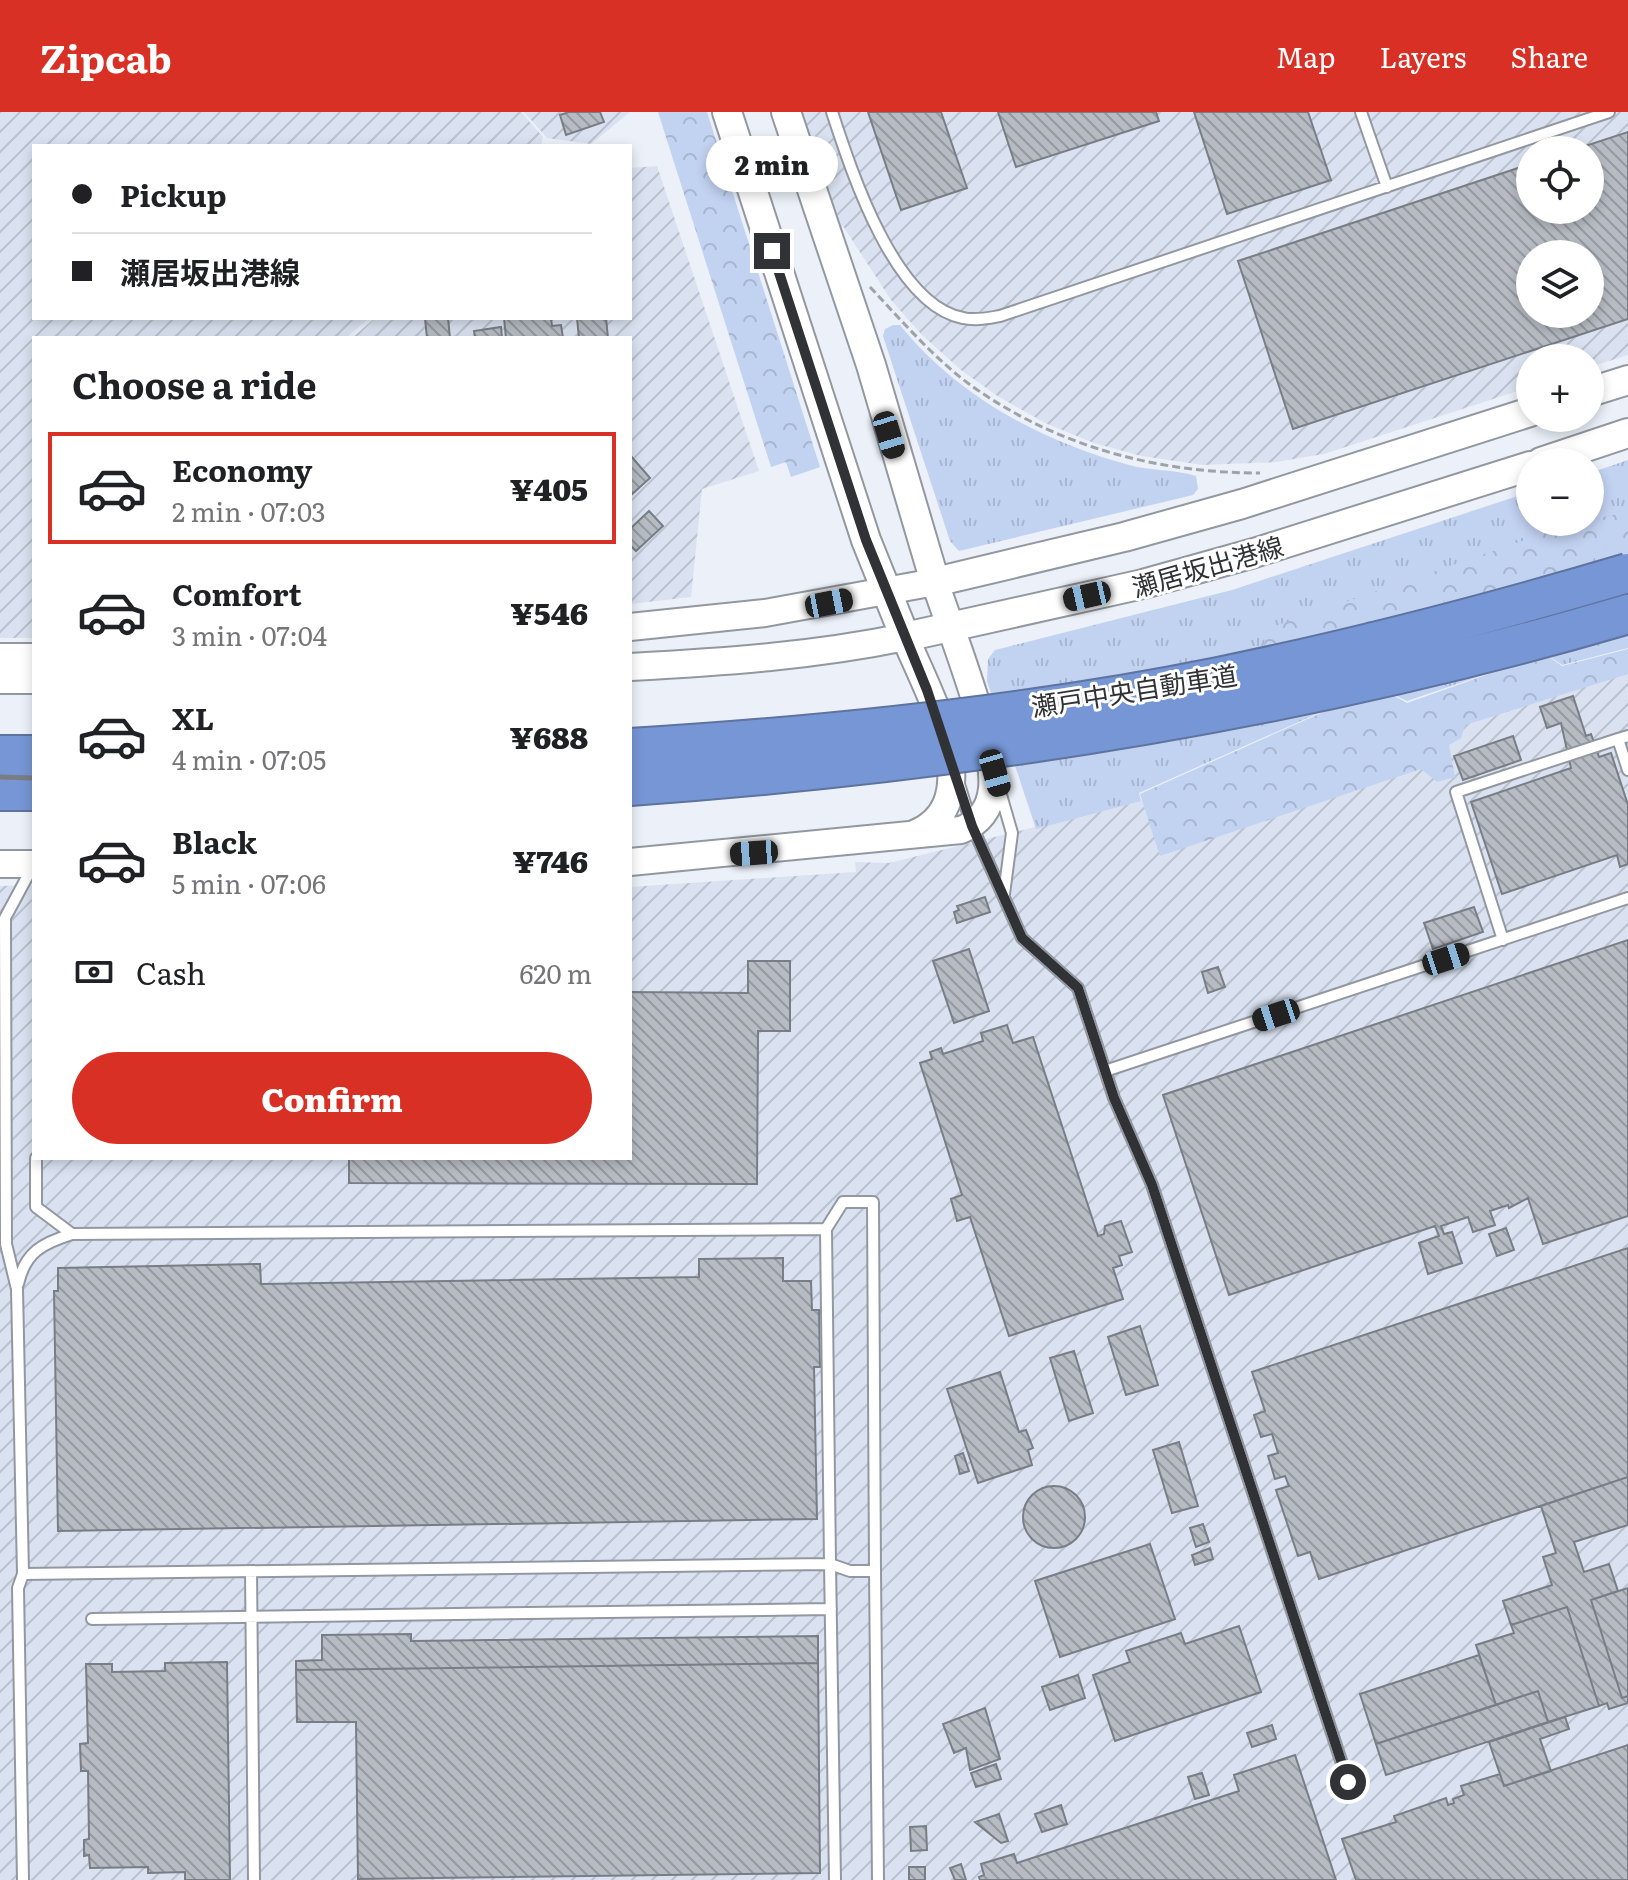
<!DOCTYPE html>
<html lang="en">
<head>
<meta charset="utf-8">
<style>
	body { margin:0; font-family:Literata,"Noto Sans JP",serif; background:#f6f6f6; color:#202124; height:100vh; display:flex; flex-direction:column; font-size:30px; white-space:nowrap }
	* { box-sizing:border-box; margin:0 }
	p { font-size:26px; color:#757577 }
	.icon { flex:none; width:44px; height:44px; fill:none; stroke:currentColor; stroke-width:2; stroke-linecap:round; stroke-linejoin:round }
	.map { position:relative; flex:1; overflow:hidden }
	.drawer { position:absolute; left:32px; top:224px; width:600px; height:824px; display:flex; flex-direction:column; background:#fff; border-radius:0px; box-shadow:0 4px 12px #0003 }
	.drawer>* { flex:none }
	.hud { position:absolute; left:32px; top:32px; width:600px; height:176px; border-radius:0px; box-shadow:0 4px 12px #0003; display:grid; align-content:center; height:176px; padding:0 40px; background:#fff }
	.buttons { position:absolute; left:1516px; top:24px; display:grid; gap:16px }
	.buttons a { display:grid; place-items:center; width:88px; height:88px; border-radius:50%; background:#fff; box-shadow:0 4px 12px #0003; font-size:40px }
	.end { position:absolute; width:36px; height:36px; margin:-18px; border:10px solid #303235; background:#fff; box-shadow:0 0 0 4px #fff }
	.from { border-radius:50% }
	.bubble { position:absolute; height:56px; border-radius:28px; background:#fff; box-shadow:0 4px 12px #0003; font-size:26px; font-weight:800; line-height:56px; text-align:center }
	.car { position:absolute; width:24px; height:48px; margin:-24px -12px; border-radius:10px; box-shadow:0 0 6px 2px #0007; background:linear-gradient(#222 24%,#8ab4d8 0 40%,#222 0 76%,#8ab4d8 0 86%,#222 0) }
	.hud b { display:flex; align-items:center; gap:28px; height:76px; font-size:30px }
	.hud b+b { border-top:2px solid #e0e0e0 }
	.hud i { width:20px; height:20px; background:#202124 }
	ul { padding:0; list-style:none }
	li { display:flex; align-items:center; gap:24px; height:112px; margin:0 16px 12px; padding:0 24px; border:4px solid transparent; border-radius:0px }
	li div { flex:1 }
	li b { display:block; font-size:30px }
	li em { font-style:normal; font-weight:800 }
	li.selected { border-color:#d93025 }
	li>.icon { width:72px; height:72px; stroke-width:1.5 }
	h2 { padding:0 40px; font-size:36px; line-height:96px }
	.pay { display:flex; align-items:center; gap:20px; height:88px; padding:0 40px; font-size:30px }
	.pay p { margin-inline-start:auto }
	.primary-button { display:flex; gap:16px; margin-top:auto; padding:16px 40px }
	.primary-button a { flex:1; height:92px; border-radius:48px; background:#d93025; color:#fff; font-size:32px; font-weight:800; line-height:92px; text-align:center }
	header { display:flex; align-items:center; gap:48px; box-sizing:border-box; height:112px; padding:0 40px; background:#d93025; color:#fff }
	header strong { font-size:38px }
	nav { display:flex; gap:44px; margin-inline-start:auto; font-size:28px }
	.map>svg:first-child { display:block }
</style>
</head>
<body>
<header>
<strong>Zipcab</strong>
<nav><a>Map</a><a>Layers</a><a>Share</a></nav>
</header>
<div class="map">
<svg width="1628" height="1768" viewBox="0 0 1628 1768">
	<defs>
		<pattern id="industrial-furrows" width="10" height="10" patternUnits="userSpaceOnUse" patternTransform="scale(2)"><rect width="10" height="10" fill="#dae2f1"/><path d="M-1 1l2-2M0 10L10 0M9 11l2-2" fill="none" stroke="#bbc2cf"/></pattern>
		<pattern id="grass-tufts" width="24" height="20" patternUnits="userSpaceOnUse" patternTransform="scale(2)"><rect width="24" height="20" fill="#c2d2f1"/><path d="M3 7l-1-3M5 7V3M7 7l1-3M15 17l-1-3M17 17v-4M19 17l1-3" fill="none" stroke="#a7b5cf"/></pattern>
		<pattern id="forest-crowns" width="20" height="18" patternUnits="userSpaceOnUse" patternTransform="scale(2)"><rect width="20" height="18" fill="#c2d2f1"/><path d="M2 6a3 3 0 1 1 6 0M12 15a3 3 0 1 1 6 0" fill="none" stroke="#a7b5cf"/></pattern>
		<pattern id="building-back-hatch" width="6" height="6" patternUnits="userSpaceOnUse" patternTransform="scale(2)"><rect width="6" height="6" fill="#b7bcc4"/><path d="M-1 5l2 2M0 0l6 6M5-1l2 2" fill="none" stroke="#9599a0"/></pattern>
	</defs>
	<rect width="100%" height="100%" fill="#ebf0f9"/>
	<path fill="url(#industrial-furrows)" fill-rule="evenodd" d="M0 0H521L543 25 541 34H34V206H369L346 226H34V526H0Z
		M524 0H630L591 32 547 26Z
		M799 0H1628V243L1590 255V246H1530V275L1324 342 1276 350 1203 353 1141 344 1094 331 1045 311 999 285 961 258 922 223 891 188 843 114 838 115ZM1530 38H1590V98H1530ZM1530 142H1590V202H1530Z
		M657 54 759 359 702 377 691 485 630 492V226H352L375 206H630V56Z
		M1628 546V1768H0V774L34 773V1046H630V775L856 760 855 750 889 751 1169 682Z"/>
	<path fill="url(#grass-tufts)" d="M893 213H900C957 284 1041 329 1129 353 1150 359 1174 357 1196 364L1198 377 1193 383 959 439 950 429 883 224 885 217Z
		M1628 348V536L1562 553 1546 542 1407 589 1386 579 1321 600 1139 681 1141 689 1036 717 987 569 988 547 995 538 1232 478 1530 380V410H1590V361Z"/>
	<path fill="url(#forest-crowns)" d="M658 0H707L820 355 791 365 786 350 771 355Z
		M1628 400V439L1613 436 1595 441 1593 450 1448 492 1437 485 1412 493 1411 501 1264 535 1266 517 1578 410Z
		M1628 537V562L1465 613 1461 626 1449 633 1455 665 1437 670 1421 657 1160 744 1140 682 1321 601 1387 580 1407 591 1545 542 1562 554Z"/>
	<path fill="url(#building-back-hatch)" stroke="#797d85" stroke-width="2" fill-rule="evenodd" d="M569 0H600L604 10 566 23 560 3Z
		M868 0H941L967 76 901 98Z
		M998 0H1156L1159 9 1016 55Z
		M1194 0H1308L1331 68 1227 102Z
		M1628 20V207L1293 317 1238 149 1530 52V98H1590V38H1573ZM1530 142H1590V202H1530Z
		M425 206H448L450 226H427Z
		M504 206H551L552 214 561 213 563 226H506Z
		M577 206H606L608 226H579Z
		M501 215 502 226H475L474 219Z
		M630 343 650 366 630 384Z
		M649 399 663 414 636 439 630 433V417Z
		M1573 584 1586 624 1591 622 1599 645 1611 641 1628 693V752L1620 755 1617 743 1502 782 1471 690 1571 656 1561 611 1547 616 1540 595Z
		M1513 624 1521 648 1463 668 1454 644Z
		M985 785 990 800 957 811 954 800 959 798 957 794Z
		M1474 795 1483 820 1433 837 1424 811Z
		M1628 828V1104L1543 1132 1528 1086 1509 1096 1508 1093 1490 1099 1495 1113 1473 1120 1468 1105 1441 1114 1444 1122 1452 1120 1462 1151 1428 1162 1419 1131 1439 1124 1435 1114 1229 1183 1163 983Z
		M969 837 989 899 954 911 933 849Z
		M748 849H790V919H758L757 1072 349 1071V1046H630V880L748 881Z
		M1218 855 1225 875 1208 881 1202 860Z
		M1007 913 1013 931 1033 925 1098 1124 1104 1122 1105 1114 1121 1109 1132 1140 1119 1144 1122 1153 1113 1156 1123 1187 1009 1224 970 1105 957 1109 951 1087 962 1083 920 951 932 947 930 940 941 936 943 942 983 929 981 921Z
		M1506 1116 1514 1138 1497 1144 1489 1122Z
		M1628 1136V1365L1319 1467 1310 1440 1298 1444 1276 1378 1289 1374 1285 1364 1275 1367 1268 1344 1278 1341 1272 1322 1261 1325 1254 1303 1265 1299 1252 1260Z
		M783 1146V1169H811L812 1198H819L820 1255H814L817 1407 58 1419 54 1179H58V1156L260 1152 261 1172 699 1165V1147Z
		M1140 1214 1158 1273 1126 1283 1108 1225Z
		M1074 1239 1093 1301 1069 1309 1050 1246Z
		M1000 1260 1019 1320 1026 1318 1033 1336 1028 1338 1032 1353 978 1371 947 1277Z
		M1179 1330 1198 1394 1172 1401 1153 1338Z
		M963 1341 969 1359 960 1362 955 1344Z
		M1628 1365V1413L1574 1430 1584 1460 1609 1452 1618 1479 1591 1488 1622 1586 1628 1584V1591L1609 1597 1607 1591 1599 1594 1567 1495 1511 1513 1503 1489 1552 1473 1543 1445 1556 1441 1541 1394Z
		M1023 1405a31 31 0 1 1 62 0a31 31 0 1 1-62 0Z
		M1203 1412 1209 1430 1196 1435 1190 1416Z
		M1150 1432 1175 1507 1060 1545 1035 1469Z
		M1210 1436 1213 1447 1195 1453 1192 1443Z
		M1628 1476V1584L1622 1586 1591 1488Z
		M1567 1495 1599 1594 1548 1610 1538 1579 1496 1593 1476 1533 1514 1521 1511 1513Z
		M1239 1514 1261 1580 1115 1629 1093 1563 1130 1550 1126 1539 1181 1521 1185 1532Z
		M411 1522V1529L818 1524V1551L296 1558V1549L322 1548V1523Z
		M1479 1543 1496 1593 1376 1632 1360 1582Z
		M227 1550 230 1768H185V1760L148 1761V1755L90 1756 89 1743 84 1744V1728L89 1727 88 1659H81L80 1632 88 1631 86 1552H112V1560L165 1559V1551Z
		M818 1551 820 1761 358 1767 356 1610H297L296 1558Z
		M1078 1563 1085 1586 1050 1598 1042 1575Z
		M1538 1579 1548 1610 1386 1663 1376 1632Z
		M985 1596 1000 1647 970 1658 966 1636 954 1641 943 1612Z
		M1565 1605 1569 1617 1540 1627 1551 1659 1504 1674 1489 1630Z
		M1272 1613 1276 1627 1252 1635 1247 1621Z
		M1628 1633V1768H1356L1342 1727 1396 1710 1394 1704 1446 1686 1448 1693 1454 1691 1453 1687 1464 1683 1461 1674 1500 1662 1504 1674Z
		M1295 1643 1336 1768H980L979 1765 984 1763 981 1752 1014 1742 1017 1751 1239 1679 1234 1663Z
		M996 1652 1001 1667 976 1675 971 1661Z
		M1202 1661 1209 1683 1195 1687 1188 1665Z
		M1061 1693 1067 1712 1042 1720 1035 1702Z
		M999 1702 1008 1729 1001 1731 975 1710Z
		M926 1714 927 1738 911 1739 910 1715Z
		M961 1752 966 1768H955L950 1756Z
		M909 1755H925V1768H909Z"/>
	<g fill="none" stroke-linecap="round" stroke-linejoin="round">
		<defs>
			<path id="service" d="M832 0C851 58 894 193 963 206 975 209 988 206 1000 204L1609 0
				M1361 0 1387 75
				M1628 624 1618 627 1628 658
				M959 672 972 714 1022 826 1078 876 1114 986 1152 1073 1348 1670
				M999 676 1012 721 1004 782
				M33 754 5 806 6 1132 17 1177 23 1462 830 1452 826 1117 72 1122 36 1095V1046
				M1503 828 1456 680 1618 627
				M1105 959 1628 786
				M826 1117 843 1090H873L875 1459H850L830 1452 835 1768
				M18 1172C25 1140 43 1131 72 1122
				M251 1459 254 1768
				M875 1459 878 1768
				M92 1507 831 1497
				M23 1768 18 1476 23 1462"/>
			<path id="tertiary" d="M630 515 765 501 935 470C950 517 997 633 992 677 990 697 979 711 961 718L630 750
				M0 545H34
				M630 555C723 550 813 544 905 525 927 579 992 690 914 722
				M0 568H34
				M0 752H34"/>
			<path id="secondary" d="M727 0 866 428 905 525 1143 472 1254 441 1530 354
				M786 0 871 253 935 470 1124 425 1242 392 1530 300
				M1590 280 1628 268
				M1541 350 1628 321"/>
			<path id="motorway" d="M0 643H34
				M0 679H34"/>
		</defs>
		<use href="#service" stroke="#9398a0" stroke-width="14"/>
		<use href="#tertiary" stroke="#9398a0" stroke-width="30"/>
		<use href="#secondary" stroke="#9398a0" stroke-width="32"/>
		<use href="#motorway" stroke="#5e739d" stroke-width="42"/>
		<path stroke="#9fa3a9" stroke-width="3" stroke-dasharray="8 4" stroke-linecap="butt" d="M870 175C903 210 936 249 976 277 1060 335 1158 361 1260 361"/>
		<use href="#service" stroke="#fff" stroke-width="10"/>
		<use href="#tertiary" stroke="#fff" stroke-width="26"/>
		<use href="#secondary" stroke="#fff" stroke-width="28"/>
		<use href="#motorway" stroke="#7696d5" stroke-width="38"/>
		<path stroke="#7a7d83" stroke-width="5" d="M630 651C972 630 1300 575 1628 478
			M0 665 34 666"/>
		<defs>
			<path id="motorway-bridge" d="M630 636C826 624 1025 604 1218 565 1356 537 1493 501 1628 461
				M630 674C969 650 1302 598 1628 502"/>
		</defs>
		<use href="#motorway-bridge" stroke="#5e739d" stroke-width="42" stroke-linecap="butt"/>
		<use href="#motorway-bridge" stroke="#7696d5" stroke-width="38"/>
	</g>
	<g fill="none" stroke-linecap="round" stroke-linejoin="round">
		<path stroke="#303235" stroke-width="10" d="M772 139 866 428 927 578 972 714 1022 826 1078 876 1114 986 1152 1073 1348 1670"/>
	</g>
	<g text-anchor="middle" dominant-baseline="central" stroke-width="6" stroke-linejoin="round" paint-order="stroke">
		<g font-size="26" fill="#303235" stroke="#fff">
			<text transform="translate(1207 453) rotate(-16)">瀬居坂出港線</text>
			<text transform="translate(1134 577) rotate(-9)">瀬戸中央自動車道</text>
		</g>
	</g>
</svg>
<div class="buttons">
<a><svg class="icon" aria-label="locate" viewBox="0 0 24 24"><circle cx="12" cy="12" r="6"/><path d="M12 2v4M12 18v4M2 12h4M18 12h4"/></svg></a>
<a><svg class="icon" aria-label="layers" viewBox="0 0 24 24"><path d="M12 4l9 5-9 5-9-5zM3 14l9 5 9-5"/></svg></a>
<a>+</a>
<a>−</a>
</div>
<i class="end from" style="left:1348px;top:1670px"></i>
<i class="end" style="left:772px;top:139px"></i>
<div class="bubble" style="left:706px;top:24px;width:132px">2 min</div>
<i class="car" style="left:889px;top:323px;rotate:163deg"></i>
<i class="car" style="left:1087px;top:484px;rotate:257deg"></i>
<i class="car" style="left:829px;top:491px;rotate:79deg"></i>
<i class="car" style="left:995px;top:661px;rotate:164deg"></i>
<i class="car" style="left:754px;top:741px;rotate:266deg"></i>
<i class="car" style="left:1446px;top:847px;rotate:72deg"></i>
<i class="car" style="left:1276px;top:903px;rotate:252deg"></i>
<div class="hud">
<b><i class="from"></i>Pickup</b>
<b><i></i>瀬居坂出港線</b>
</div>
<section class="drawer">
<h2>Choose a ride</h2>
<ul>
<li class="selected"><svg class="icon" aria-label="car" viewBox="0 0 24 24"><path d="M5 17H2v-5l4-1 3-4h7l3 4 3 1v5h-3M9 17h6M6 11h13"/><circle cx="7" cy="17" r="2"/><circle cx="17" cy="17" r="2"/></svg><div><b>Economy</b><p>2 min · 07:03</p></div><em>¥405</em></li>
<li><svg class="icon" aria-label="car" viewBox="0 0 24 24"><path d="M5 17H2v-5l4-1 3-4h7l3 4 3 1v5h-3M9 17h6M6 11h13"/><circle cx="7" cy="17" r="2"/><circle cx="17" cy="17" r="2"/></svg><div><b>Comfort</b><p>3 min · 07:04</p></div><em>¥546</em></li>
<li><svg class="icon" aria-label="car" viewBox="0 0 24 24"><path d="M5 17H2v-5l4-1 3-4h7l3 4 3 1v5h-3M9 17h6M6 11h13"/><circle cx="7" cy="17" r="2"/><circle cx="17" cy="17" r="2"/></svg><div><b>XL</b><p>4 min · 07:05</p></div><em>¥688</em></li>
<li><svg class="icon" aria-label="car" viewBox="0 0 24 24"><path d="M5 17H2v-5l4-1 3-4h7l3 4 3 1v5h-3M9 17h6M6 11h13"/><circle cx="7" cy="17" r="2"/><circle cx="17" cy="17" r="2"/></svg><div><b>Black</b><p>5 min · 07:06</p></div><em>¥746</em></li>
</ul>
<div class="pay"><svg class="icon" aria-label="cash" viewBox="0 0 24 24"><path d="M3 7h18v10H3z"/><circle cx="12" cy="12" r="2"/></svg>Cash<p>620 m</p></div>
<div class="primary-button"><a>Confirm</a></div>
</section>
</div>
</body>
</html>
